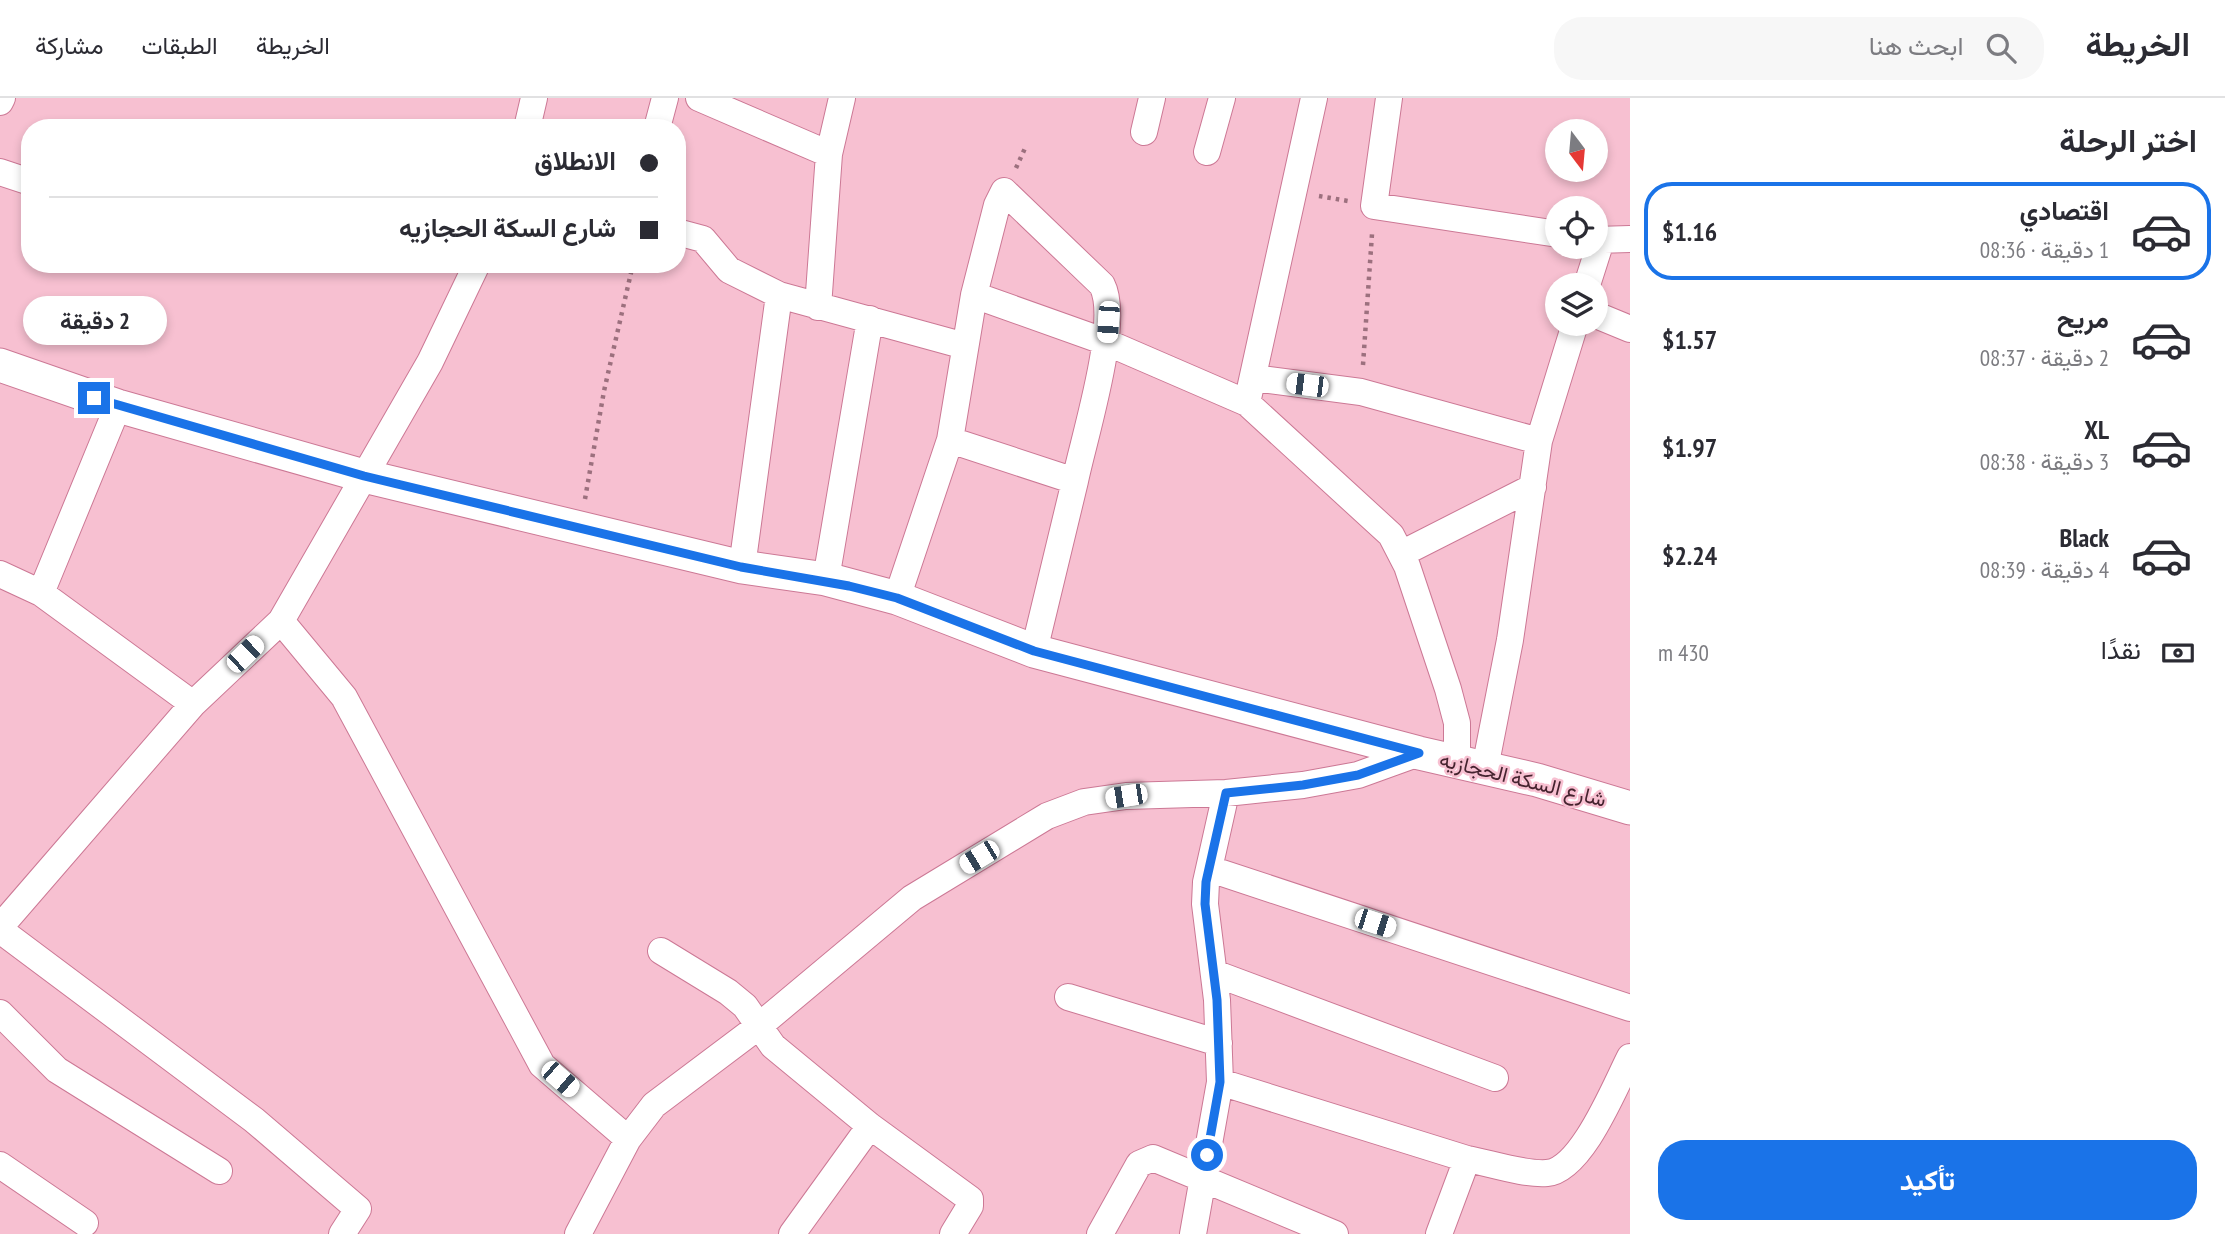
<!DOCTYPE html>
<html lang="ar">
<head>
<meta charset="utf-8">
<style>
	body { margin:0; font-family:"PT Sans Narrow",Vazirmatn,sans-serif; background:#f7f7f7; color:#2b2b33; direction:rtl; height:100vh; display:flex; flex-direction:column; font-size:26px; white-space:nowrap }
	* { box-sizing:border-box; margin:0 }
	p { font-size:23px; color:#7c7c81 }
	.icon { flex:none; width:38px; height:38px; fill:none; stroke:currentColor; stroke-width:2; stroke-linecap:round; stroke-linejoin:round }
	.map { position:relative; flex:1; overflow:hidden; direction:ltr }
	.drawer { display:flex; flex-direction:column; background:#fff; width:595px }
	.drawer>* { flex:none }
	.hud { position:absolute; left:21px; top:21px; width:665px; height:154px; border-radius:28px; box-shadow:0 4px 10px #0003; direction:rtl; display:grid; align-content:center; height:154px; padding:0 28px; background:#fff }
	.needle { width:46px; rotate:164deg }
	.fabs { position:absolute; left:1545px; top:21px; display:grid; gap:14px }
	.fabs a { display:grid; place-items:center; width:63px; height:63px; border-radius:50%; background:#fff; box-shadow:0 4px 10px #0003; font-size:35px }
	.end { position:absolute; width:32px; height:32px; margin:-16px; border:9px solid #1a73e8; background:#fff; box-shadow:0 0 0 4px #fff }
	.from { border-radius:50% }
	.bubble { position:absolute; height:49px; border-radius:24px; background:#fff; box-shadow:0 4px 10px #0003; font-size:23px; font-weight:700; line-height:49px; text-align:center; direction:rtl }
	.car { position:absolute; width:21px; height:42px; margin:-21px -10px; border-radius:9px; box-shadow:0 0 5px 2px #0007; background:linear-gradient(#fff 24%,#345 0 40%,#fff 0 76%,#345 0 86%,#fff 0) }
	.hud b { display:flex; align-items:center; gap:24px; height:66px; font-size:26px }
	.hud b+b { border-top:2px solid #e1e1e2 }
	.hud i { width:18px; height:18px; background:#2b2b33 }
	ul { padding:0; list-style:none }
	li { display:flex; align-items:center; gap:21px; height:98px; margin:0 14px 10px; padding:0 14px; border:4px solid transparent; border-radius:28px }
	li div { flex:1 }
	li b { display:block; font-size:26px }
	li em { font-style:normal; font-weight:700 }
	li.current { border-color:#1a73e8 }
	li>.icon { width:63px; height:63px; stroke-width:1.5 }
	h2 { padding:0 28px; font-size:32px; line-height:84px }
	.pay { display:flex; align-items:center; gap:18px; height:77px; padding:0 28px; font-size:26px }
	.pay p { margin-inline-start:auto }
	.button { display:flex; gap:14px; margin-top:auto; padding:14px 28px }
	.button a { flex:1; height:80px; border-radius:28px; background:#1a73e8; color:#fff; font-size:28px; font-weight:700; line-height:80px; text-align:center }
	header { display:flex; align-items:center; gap:42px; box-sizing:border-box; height:98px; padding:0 35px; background:#fff; border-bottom:2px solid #e1e1e2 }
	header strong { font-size:33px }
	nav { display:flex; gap:38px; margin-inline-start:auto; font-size:24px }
	.search { width:490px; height:63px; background:#f7f7f7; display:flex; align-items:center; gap:18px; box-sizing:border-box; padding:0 24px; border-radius:28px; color:#7c7c81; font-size:26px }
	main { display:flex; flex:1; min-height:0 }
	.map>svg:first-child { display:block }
</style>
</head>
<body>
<header>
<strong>الخريطة</strong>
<div class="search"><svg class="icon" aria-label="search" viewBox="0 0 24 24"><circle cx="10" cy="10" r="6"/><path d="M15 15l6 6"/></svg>ابحث هنا</div>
<nav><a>الخريطة</a><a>الطبقات</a><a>مشاركة</a></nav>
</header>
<main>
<section class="drawer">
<h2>اختر الرحلة</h2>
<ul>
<li class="current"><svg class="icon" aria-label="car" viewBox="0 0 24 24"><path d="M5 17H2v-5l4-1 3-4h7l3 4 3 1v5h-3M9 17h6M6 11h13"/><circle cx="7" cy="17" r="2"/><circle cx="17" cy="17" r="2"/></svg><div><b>اقتصادي</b><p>1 دقيقة · 08:36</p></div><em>$1.16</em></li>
<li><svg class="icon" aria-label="car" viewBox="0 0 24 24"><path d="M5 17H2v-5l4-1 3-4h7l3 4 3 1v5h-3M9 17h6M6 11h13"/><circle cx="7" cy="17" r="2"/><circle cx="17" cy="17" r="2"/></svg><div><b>مريح</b><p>2 دقيقة · 08:37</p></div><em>$1.57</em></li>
<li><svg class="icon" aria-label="car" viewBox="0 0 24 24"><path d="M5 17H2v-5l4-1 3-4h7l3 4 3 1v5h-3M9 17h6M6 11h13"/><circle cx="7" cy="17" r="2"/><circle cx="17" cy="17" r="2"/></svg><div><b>XL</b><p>3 دقيقة · 08:38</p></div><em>$1.97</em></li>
<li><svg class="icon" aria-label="car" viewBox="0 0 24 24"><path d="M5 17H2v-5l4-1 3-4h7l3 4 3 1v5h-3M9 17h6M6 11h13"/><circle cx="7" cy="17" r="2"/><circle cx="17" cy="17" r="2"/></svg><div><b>Black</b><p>4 دقيقة · 08:39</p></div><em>$2.24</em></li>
</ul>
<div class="pay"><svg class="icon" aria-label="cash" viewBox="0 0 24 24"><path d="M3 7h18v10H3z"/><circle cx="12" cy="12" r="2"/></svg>نقدًا<p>430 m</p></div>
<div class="button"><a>تأكيد</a></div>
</section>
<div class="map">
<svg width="1630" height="1136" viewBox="0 0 1630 1136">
	<rect width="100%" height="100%" fill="#f7c0d1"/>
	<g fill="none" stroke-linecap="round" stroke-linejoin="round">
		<defs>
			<path id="minor" d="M699 0 829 56
				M1389 0 1374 108 1558 136
				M0 4 2 0
				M527 30 534 0
				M657 30 665 0
				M1144 34 1152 0
				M1207 54 1222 0
				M0 74 30 84
				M677 134 703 141 729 172 779 197 965 248
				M1596 142 1630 141
				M1587 187 1601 143
				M974 197 1106 244 1247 305 1391 437 1407 468 1448 591 1457 625V664
				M818 209 829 56 842 0
				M1596 217 1630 231
				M1253 280 1361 294 1539 343
				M1247 305 1314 0
				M1401 456 1533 389
				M742 469 779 197
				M0 476 41 495 193 606
				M826 481 870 221
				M41 495 118 308
				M897 500 950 342 974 197 997 107 1004 93 1102 187C1121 223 1084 339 1075 383L950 342
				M281 523 344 599 542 967 628 1041
				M1034 553 1075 383
				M1485 670 1510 542 1539 343 1575 226
				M1210 771 1630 910
				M0 829 193 606 281 523 430 264 477 166
				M0 832 254 1022 358 1111 342 1136
				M661 853 728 894 745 908 773 948 870 1028 970 1101V1108L953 1136
				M1214 875 1495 980
				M1068 899 1219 945
				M0 915 57 972 219 1073
				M1220 984 1467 1061 1439 1136
				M1467 1061C1489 1065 1525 1077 1547 1075 1582 1072 1615 988 1630 959
				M0 1067 85 1125
				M578 1136 628 1041 654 1007 759 928 912 800 1047 718 1084 704 1126 698 1226 695 1303 687 1358 677 1419 655
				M792 1136 870 1028
				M1100 1136 1139 1066 1153 1060 1335 1136
				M1193 1136 1220 984 1217 902 1205 806 1206 784 1226 695"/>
			<path id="tertiary" d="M0 267 118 308 364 378 742 469 826 481 897 500 1034 553 1419 655 1537 682 1630 710"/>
		</defs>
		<use href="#minor" stroke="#cc7895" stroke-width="28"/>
		<use href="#tertiary" stroke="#cc7895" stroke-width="35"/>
		<path stroke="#9c707e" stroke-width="4.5" stroke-dasharray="3.5 5" stroke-linecap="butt" d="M1016 70 1026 48
			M1319 98 1348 103
			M1363 267 1372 136
			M585 401 604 293 633 166"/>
		<use href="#minor" stroke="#fff" stroke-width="26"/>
		<use href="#tertiary" stroke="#fff" stroke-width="33"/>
	</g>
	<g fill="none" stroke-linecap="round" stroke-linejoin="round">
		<path stroke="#1a73e8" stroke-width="9" d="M94 300 364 378 741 469 849 488 897 500 1034 553 1419 655 1358 677 1303 687 1226 695 1206 784 1205 806 1217 902 1220 984 1207 1057"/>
	</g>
	<g text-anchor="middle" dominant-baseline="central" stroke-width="5" stroke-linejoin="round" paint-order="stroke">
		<g font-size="21" fill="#45232f" stroke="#f7c0d1">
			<text transform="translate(1523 681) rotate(14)">شارع السكة الحجازيه</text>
		</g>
	</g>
</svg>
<div class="fabs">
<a><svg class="needle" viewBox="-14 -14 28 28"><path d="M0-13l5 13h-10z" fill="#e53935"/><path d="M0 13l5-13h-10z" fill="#7c7c81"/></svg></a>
<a><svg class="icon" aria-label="locate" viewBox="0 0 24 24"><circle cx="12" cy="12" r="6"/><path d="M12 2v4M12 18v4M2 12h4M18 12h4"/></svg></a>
<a><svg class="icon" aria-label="layers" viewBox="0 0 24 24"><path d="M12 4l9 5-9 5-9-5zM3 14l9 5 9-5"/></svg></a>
</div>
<i class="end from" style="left:1207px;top:1057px"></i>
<i class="end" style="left:94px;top:300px"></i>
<div class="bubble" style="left:23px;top:198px;width:144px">2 دقيقة</div>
<i class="car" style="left:1108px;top:224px;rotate:184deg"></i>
<i class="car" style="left:1307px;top:287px;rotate:277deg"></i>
<i class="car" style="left:245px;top:556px;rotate:46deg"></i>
<i class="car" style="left:1126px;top:698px;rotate:261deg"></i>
<i class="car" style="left:979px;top:759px;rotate:239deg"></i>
<i class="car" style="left:1375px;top:825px;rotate:108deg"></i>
<i class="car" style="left:560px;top:981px;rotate:131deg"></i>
<div class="hud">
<b><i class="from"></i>الانطلاق</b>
<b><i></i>شارع السكة الحجازيه</b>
</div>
</div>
</main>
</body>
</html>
